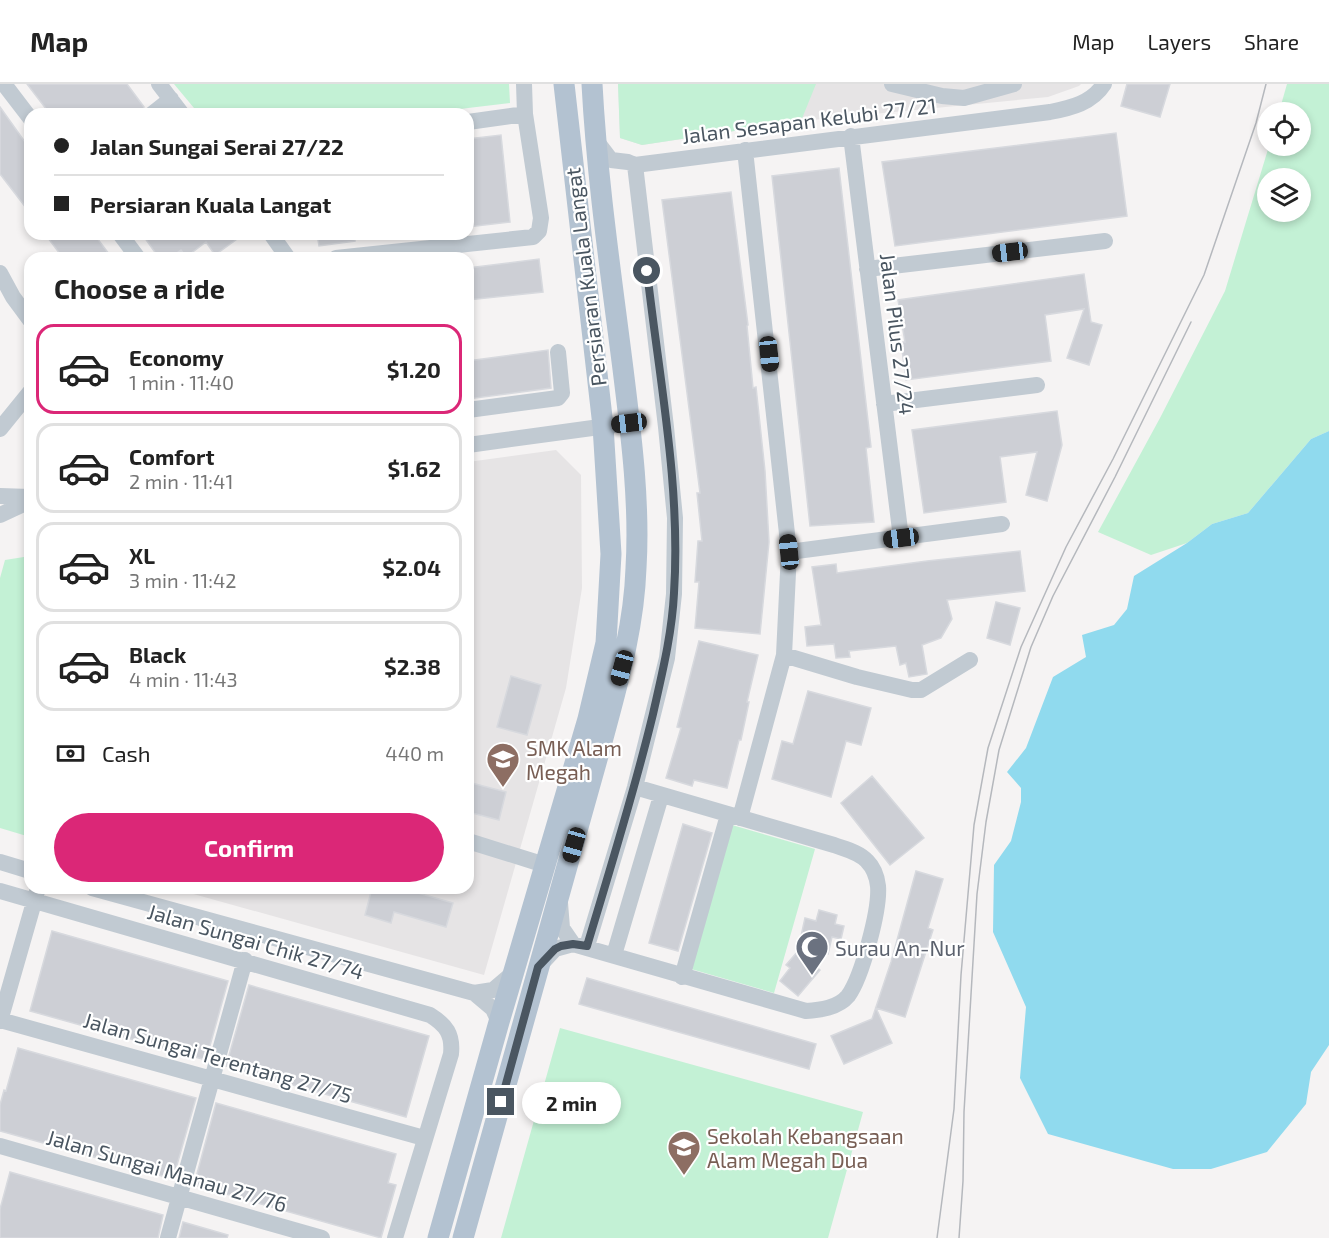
<!DOCTYPE html>
<html lang="en">
<head>
<meta charset="utf-8">
<style>
	body { margin:0; font-family:"Exo 2",sans-serif; background:#f2f2f2; color:#222; height:100vh; display:flex; flex-direction:column; font-size:22px; white-space:nowrap }
	* { box-sizing:border-box; margin:0 }
	p { font-size:20px; color:#767676 }
	.icon { flex:none; width:33px; height:33px; fill:none; stroke:currentColor; stroke-width:2; stroke-linecap:round; stroke-linejoin:round }
	.map { position:relative; flex:1; overflow:hidden }
	.sheet { position:absolute; left:24px; top:168px; width:450px; height:642px; display:flex; flex-direction:column; background:#fff; border-radius:18px; box-shadow:0 3px 9px #0003 }
	.sheet>* { flex:none }
	.top-card { position:absolute; left:24px; top:24px; width:450px; height:132px; border-radius:18px; box-shadow:0 3px 9px #0003; display:grid; align-content:center; height:132px; padding:0 30px; background:#fff }
	.controls { position:absolute; left:1257px; top:18px; display:grid; gap:12px }
	.controls a { display:grid; place-items:center; width:54px; height:54px; border-radius:50%; background:#fff; box-shadow:0 3px 9px #0003; font-size:30px }
	.end { position:absolute; width:27px; height:27px; margin:-14px; border:8px solid #4a5661; background:#fff; box-shadow:0 0 0 3px #fff }
	.from { border-radius:50% }
	.bubble { position:absolute; height:42px; border-radius:21px; background:#fff; box-shadow:0 3px 9px #0003; font-size:20px; font-weight:700; line-height:42px; text-align:center }
	.car { position:absolute; width:18px; height:36px; margin:-18px -9px; border-radius:8px; box-shadow:0 0 4px 2px #0007; background:linear-gradient(#222 24%,#8ab4d8 0 40%,#222 0 76%,#8ab4d8 0 86%,#222 0) }
	.top-card b { display:flex; align-items:center; gap:21px; height:57px; font-size:22px }
	.top-card b+b { border-top:2px solid #e0e0e0 }
	.top-card i { width:15px; height:15px; background:#222 }
	ul { padding:0; list-style:none }
	li { display:flex; align-items:center; gap:18px; height:90px; margin:0 12px 9px; padding:0 18px; border:3px solid #e0e0e0; border-radius:18px }
	li div { flex:1 }
	li b { display:block; font-size:22px }
	li em { font-style:normal; font-weight:700 }
	li.current { border-color:#db2777 }
	li>.icon { width:54px; height:54px; stroke-width:1.5 }
	h2 { padding:0 30px; font-size:27px; line-height:72px }
	.pay { display:flex; align-items:center; gap:15px; height:66px; padding:0 30px; font-size:22px }
	.pay p { margin-inline-start:auto }
	.action { display:flex; gap:12px; margin-top:auto; padding:12px 30px }
	.action a { flex:1; height:69px; border-radius:36px; background:#db2777; color:#fff; font-size:24px; font-weight:700; line-height:69px; text-align:center }
	header { display:flex; align-items:center; gap:36px; box-sizing:border-box; height:84px; padding:0 30px; background:#fff; border-bottom:2px solid #e0e0e0 }
	header strong { font-size:28px }
	nav { display:flex; gap:33px; margin-inline-start:auto; font-size:21px }
	.map>svg:first-child { display:block }
</style>
</head>
<body>
<header>
<strong>Map</strong>
<nav><a>Map</a><a>Layers</a><a>Share</a></nav>
</header>
<div class="map">
<svg width="1329" height="1154" viewBox="0 0 1329 1154">
	<rect width="100%" height="100%" fill="#f5f3f3"/>
	<path fill="#e6e4e5" d="M618 0H1081L1079 2 1048 13 801 37 642 61 620 54Z
		M556 366 581 391 582 504 566 604 484 891 172 804H468V378Z"/>
	<path fill="#c3f1d5" fill-rule="evenodd" d="M174 0H509L510 19 418 30H199Z
		M618 0H816L801 37 642 61 620 54Z
		M1287 0H1329V347L1311 355 1248 429 1212 440 1187 459 1151 471 1098 448 1160 334 1225 207 1269 62H1300V28H1279ZM1268 94H1300V128H1268Z
		M30 472V753L0 744V494L5 476Z
		M732 741 815 765 774 909 691 885Z
		M560 944 863 1028 828 1154H501Z"/>
	<path fill="#90daee" d="M1329 347V961L1311 988 1306 1020 1267 1068 1211 1085H1173L1048 1050 1020 994 1026 923 993 848 994 781 1011 757 1021 718V704L1007 688 1026 664 1053 593 1086 573 1082 551 1114 541 1127 525 1134 492 1187 459 1212 440 1248 429 1311 355Z"/>
	<path fill="#cdcfd5" stroke="#d7d9de" stroke-width="1.5" d="M27 0H127L144 23 142 30H50Z
		M1127 0H1170L1160 33 1121 22Z
		M0 23 30 65V129L0 90Z
		M1116 49 1127 132 895 162 882 78Z
		M501 51 510 138 468 143V55Z
		M839 84 871 363 866 364 874 438 810 442 772 92Z
		M731 108 748 241 747 242 753 304 756 303 765 387 769 458 760 550 695 544 699 498H695L698 457H702L697 409H700L662 116Z
		M45 150H94L112 174H63Z
		M142 150H244L215 171 206 158 186 173 181 166 170 174H159Z
		M317 150H355V157L319 162Z
		M539 175 543 208 468 216V184Z
		M1084 190 1091 238 1102 241 1089 281 1067 274 1084 225 1045 231 1051 277 906 296 901 258H905L898 216Z
		M548 266 551 304 468 315V277Z
		M1057 327 1062 361 1047 417 1026 411 1037 368 1000 373 1006 418 924 429 912 346Z
		M1020 467 1025 507 947 516 952 535 941 554 922 561 927 590 909 593 906 579 900 581 896 562 849 567 850 573 836 574 834 560 807 562 805 543 821 541 812 483 836 480 837 489 927 477Z
		M996 518 1020 524 1010 561 987 554Z
		M699 557 758 571 747 618H749L741 656H739L727 704 694 696 692 702 666 694 681 644 677 643Z
		M511 592 541 601 527 651 497 643Z
		M808 607 871 624 861 661 846 657 831 713 772 695 782 657 793 660Z
		M872 692 924 754 890 781 841 719Z
		M468 698 506 708 499 736 468 728Z
		M683 740 712 749 678 867 649 859Z
		M916 787 943 795 928 844 933 846 905 933 876 924 892 959 844 980 831 952 872 935 891 878Z
		M372 804H401L453 819 446 843 394 828 391 839 365 831Z
		M819 826 837 831 835 840 844 842 841 855 832 853 828 870 801 863 808 854 801 852 805 834 816 837Z
		M52 847 228 897 206 976 30 927Z
		M798 867 820 886 798 912 780 897 790 884 786 881Z
		M587 894 816 960 809 985 579 920Z
		M249 901 429 952 406 1033 226 982Z
		M18 964 196 1014 173 1095 0 1047V1021L4 1006 6 1007Z
		M216 1019 396 1070 388 1099 396 1101 381 1154 194 1101Z
		M10 1088 163 1131 158 1154H0V1125Z
		M183 1138 228 1151 227 1154H179Z"/>
	<g fill="none" stroke-linecap="round" stroke-linejoin="round">
		<path stroke="#c1cad2" stroke-width="16" d="M4 0 30 34
			M159 0 182 30
			M892 0 942 12 964 14 1014 0
			M152 30 171 15
			M468 38 525 30
			M851 52 901 454
			M595 55 611 76 628 78 635 81 1050 28C1071 24 1092 19 1104 0
			M120 150 138 174
			M271 150 288 174
			M336 174 533 153 539 147 541 134 525 30 524 0
			M867 185 1105 157
			M0 189 13 213 30 236
			M884 320 1037 301
			M468 326 558 314 562 309 558 268
			M0 345 30 308
			M468 361 629 339
			M0 412 30 413
			M0 431 30 417
			M789 468 1002 440
			M784 571 857 593 912 606H921L970 576
			M740 734 784 571 789 468 745 66
			M468 757 545 781
			M0 778 30 787
			M92 804 474 909 493 925 499 938
			M0 807 430 931C446 941 453 950 451 970L395 1154
			M560 819 562 844 573 860
			M587 862 635 703 667 574 674 510 675 434 666 343 635 81
			M614 871 661 712
			M541 880 555 865 573 860 806 927C820 926 838 924 848 912 862 893 880 825 878 802 877 793 873 783 867 777 859 768 845 765 834 761L635 703
			M682 893 728 731
			M474 909 493 906 513 889
			M0 936 424 1054
			M0 937 38 804
			M0 1062 322 1154
			M168 1154 245 876"/>
		<path stroke="#b3c2d1" stroke-width="21" d="M438 1154 499 938 588 635 606 559 611 470 603 342 564 0
			M463 1154 603 654C618 598 634 543 636 484 640 418 631 350 623 285 611 190 597 95 592 0"/>
		<path stroke="#b5b8bd" stroke-width="1.5" d="M937 1154 954 1025 961 891 974 741 988 664 1021 563 1066 463 1113 375 1204 191 1256 39 1266 0
			M959 1154 963 1097 964 1028 977 810 986 738 999 666 1031 563 1053 512 1115 393 1191 238"/>
	</g>
	<g fill="none" stroke-linecap="round" stroke-linejoin="round">
		<path stroke="#4a5661" stroke-width="8" d="M501 1018 538 883 555 865 561 862 573 860 587 862C610 785 634 709 653 630 662 590 672 550 674 509 681 402 659 294 647 187"/>
	</g>
	<defs>
		<symbol id="school-pin" viewBox="-11 -11 22 30"><path d="M0 17L-7.5 6A9.5 9.5 0 1 1 7.5 6Z" fill="#8d6e63" stroke="#fff"/><path d="M0-5L7-2L0 1L-7-2ZM-4 1L0 2.5L4 1V4Q0 6-4 4Z" fill="#fff"/></symbol>
		<symbol id="mosque-pin" viewBox="-11 -11 22 30"><path d="M0 17L-7.5 6A9.5 9.5 0 1 1 7.5 6Z" fill="#6b7280" stroke="#fff"/><path d="M3.5-4.9A6 6 0 1 0 3.5 4.9A5 5 0 1 1 3.5-4.9Z" fill="#fff"/></symbol>
	</defs>
	<g fill-rule="evenodd">
		<use href="#school-pin" x="484" y="656" width="38" height="52"/>
		<use href="#mosque-pin" x="793" y="844" width="38" height="52"/>
		<use href="#school-pin" x="665" y="1044" width="38" height="52"/>
	</g>
	<g text-anchor="middle" dominant-baseline="central" stroke-width="4.5" stroke-linejoin="round" paint-order="stroke">
		<g font-size="21" fill="#4a5661" stroke="#fff">
			<text transform="translate(809 36) rotate(-7)">Jalan Sesapan Kelubi 27/21</text>
			<text transform="translate(585 193) rotate(-97)">Persiaran Kuala Langat</text>
			<text transform="translate(898 250) rotate(83)">Jalan Pilus 27/24</text>
			<text transform="translate(256 857) rotate(16)">Jalan Sungai Chik 27/74</text>
			<text transform="translate(218 973) rotate(16)">Jalan Sungai Terentang 27/75</text>
			<text transform="translate(167 1086) rotate(16)">Jalan Sungai Manau 27/76</text>
		</g>
		<g font-size="21" fill="#785e54" stroke="#fff" text-anchor="start">
			<text x="526" y="663">SMK Alam<tspan x="526" dy="24">Megah</tspan></text>
			<text x="707" y="1051">Sekolah Kebangsaan<tspan x="707" dy="24">Alam Megah Dua</tspan></text>
		</g>
		<g font-size="21" fill="#5b616d" stroke="#fff" text-anchor="start">
			<text x="835" y="863">Surau An-Nur</text>
		</g>
	</g>
</svg>
<div class="controls">
<a><svg class="icon" aria-label="locate" viewBox="0 0 24 24"><circle cx="12" cy="12" r="6"/><path d="M12 2v4M12 18v4M2 12h4M18 12h4"/></svg></a>
<a><svg class="icon" aria-label="layers" viewBox="0 0 24 24"><path d="M12 4l9 5-9 5-9-5zM3 14l9 5 9-5"/></svg></a>
</div>
<i class="end from" style="left:647px;top:187px"></i>
<i class="end" style="left:501px;top:1018px"></i>
<div class="bubble" style="left:522px;top:998px;width:99px">2 min</div>
<i class="car" style="left:1010px;top:168px;rotate:263deg"></i>
<i class="car" style="left:769px;top:270px;rotate:174deg"></i>
<i class="car" style="left:629px;top:339px;rotate:263deg"></i>
<i class="car" style="left:901px;top:454px;rotate:263deg"></i>
<i class="car" style="left:789px;top:468px;rotate:354deg"></i>
<i class="car" style="left:622px;top:584px;rotate:195deg"></i>
<i class="car" style="left:574px;top:761px;rotate:196deg"></i>
<div class="top-card">
<b><i class="from"></i>Jalan Sungai Serai 27/22</b>
<b><i></i>Persiaran Kuala Langat</b>
</div>
<section class="sheet">
<h2>Choose a ride</h2>
<ul>
<li class="current"><svg class="icon" aria-label="car" viewBox="0 0 24 24"><path d="M5 17H2v-5l4-1 3-4h7l3 4 3 1v5h-3M9 17h6M6 11h13"/><circle cx="7" cy="17" r="2"/><circle cx="17" cy="17" r="2"/></svg><div><b>Economy</b><p>1 min · 11:40</p></div><em>$1.20</em></li>
<li><svg class="icon" aria-label="car" viewBox="0 0 24 24"><path d="M5 17H2v-5l4-1 3-4h7l3 4 3 1v5h-3M9 17h6M6 11h13"/><circle cx="7" cy="17" r="2"/><circle cx="17" cy="17" r="2"/></svg><div><b>Comfort</b><p>2 min · 11:41</p></div><em>$1.62</em></li>
<li><svg class="icon" aria-label="car" viewBox="0 0 24 24"><path d="M5 17H2v-5l4-1 3-4h7l3 4 3 1v5h-3M9 17h6M6 11h13"/><circle cx="7" cy="17" r="2"/><circle cx="17" cy="17" r="2"/></svg><div><b>XL</b><p>3 min · 11:42</p></div><em>$2.04</em></li>
<li><svg class="icon" aria-label="car" viewBox="0 0 24 24"><path d="M5 17H2v-5l4-1 3-4h7l3 4 3 1v5h-3M9 17h6M6 11h13"/><circle cx="7" cy="17" r="2"/><circle cx="17" cy="17" r="2"/></svg><div><b>Black</b><p>4 min · 11:43</p></div><em>$2.38</em></li>
</ul>
<div class="pay"><svg class="icon" aria-label="cash" viewBox="0 0 24 24"><path d="M3 7h18v10H3z"/><circle cx="12" cy="12" r="2"/></svg>Cash<p>440 m</p></div>
<div class="action"><a>Confirm</a></div>
</section>
</div>
</body>
</html>
